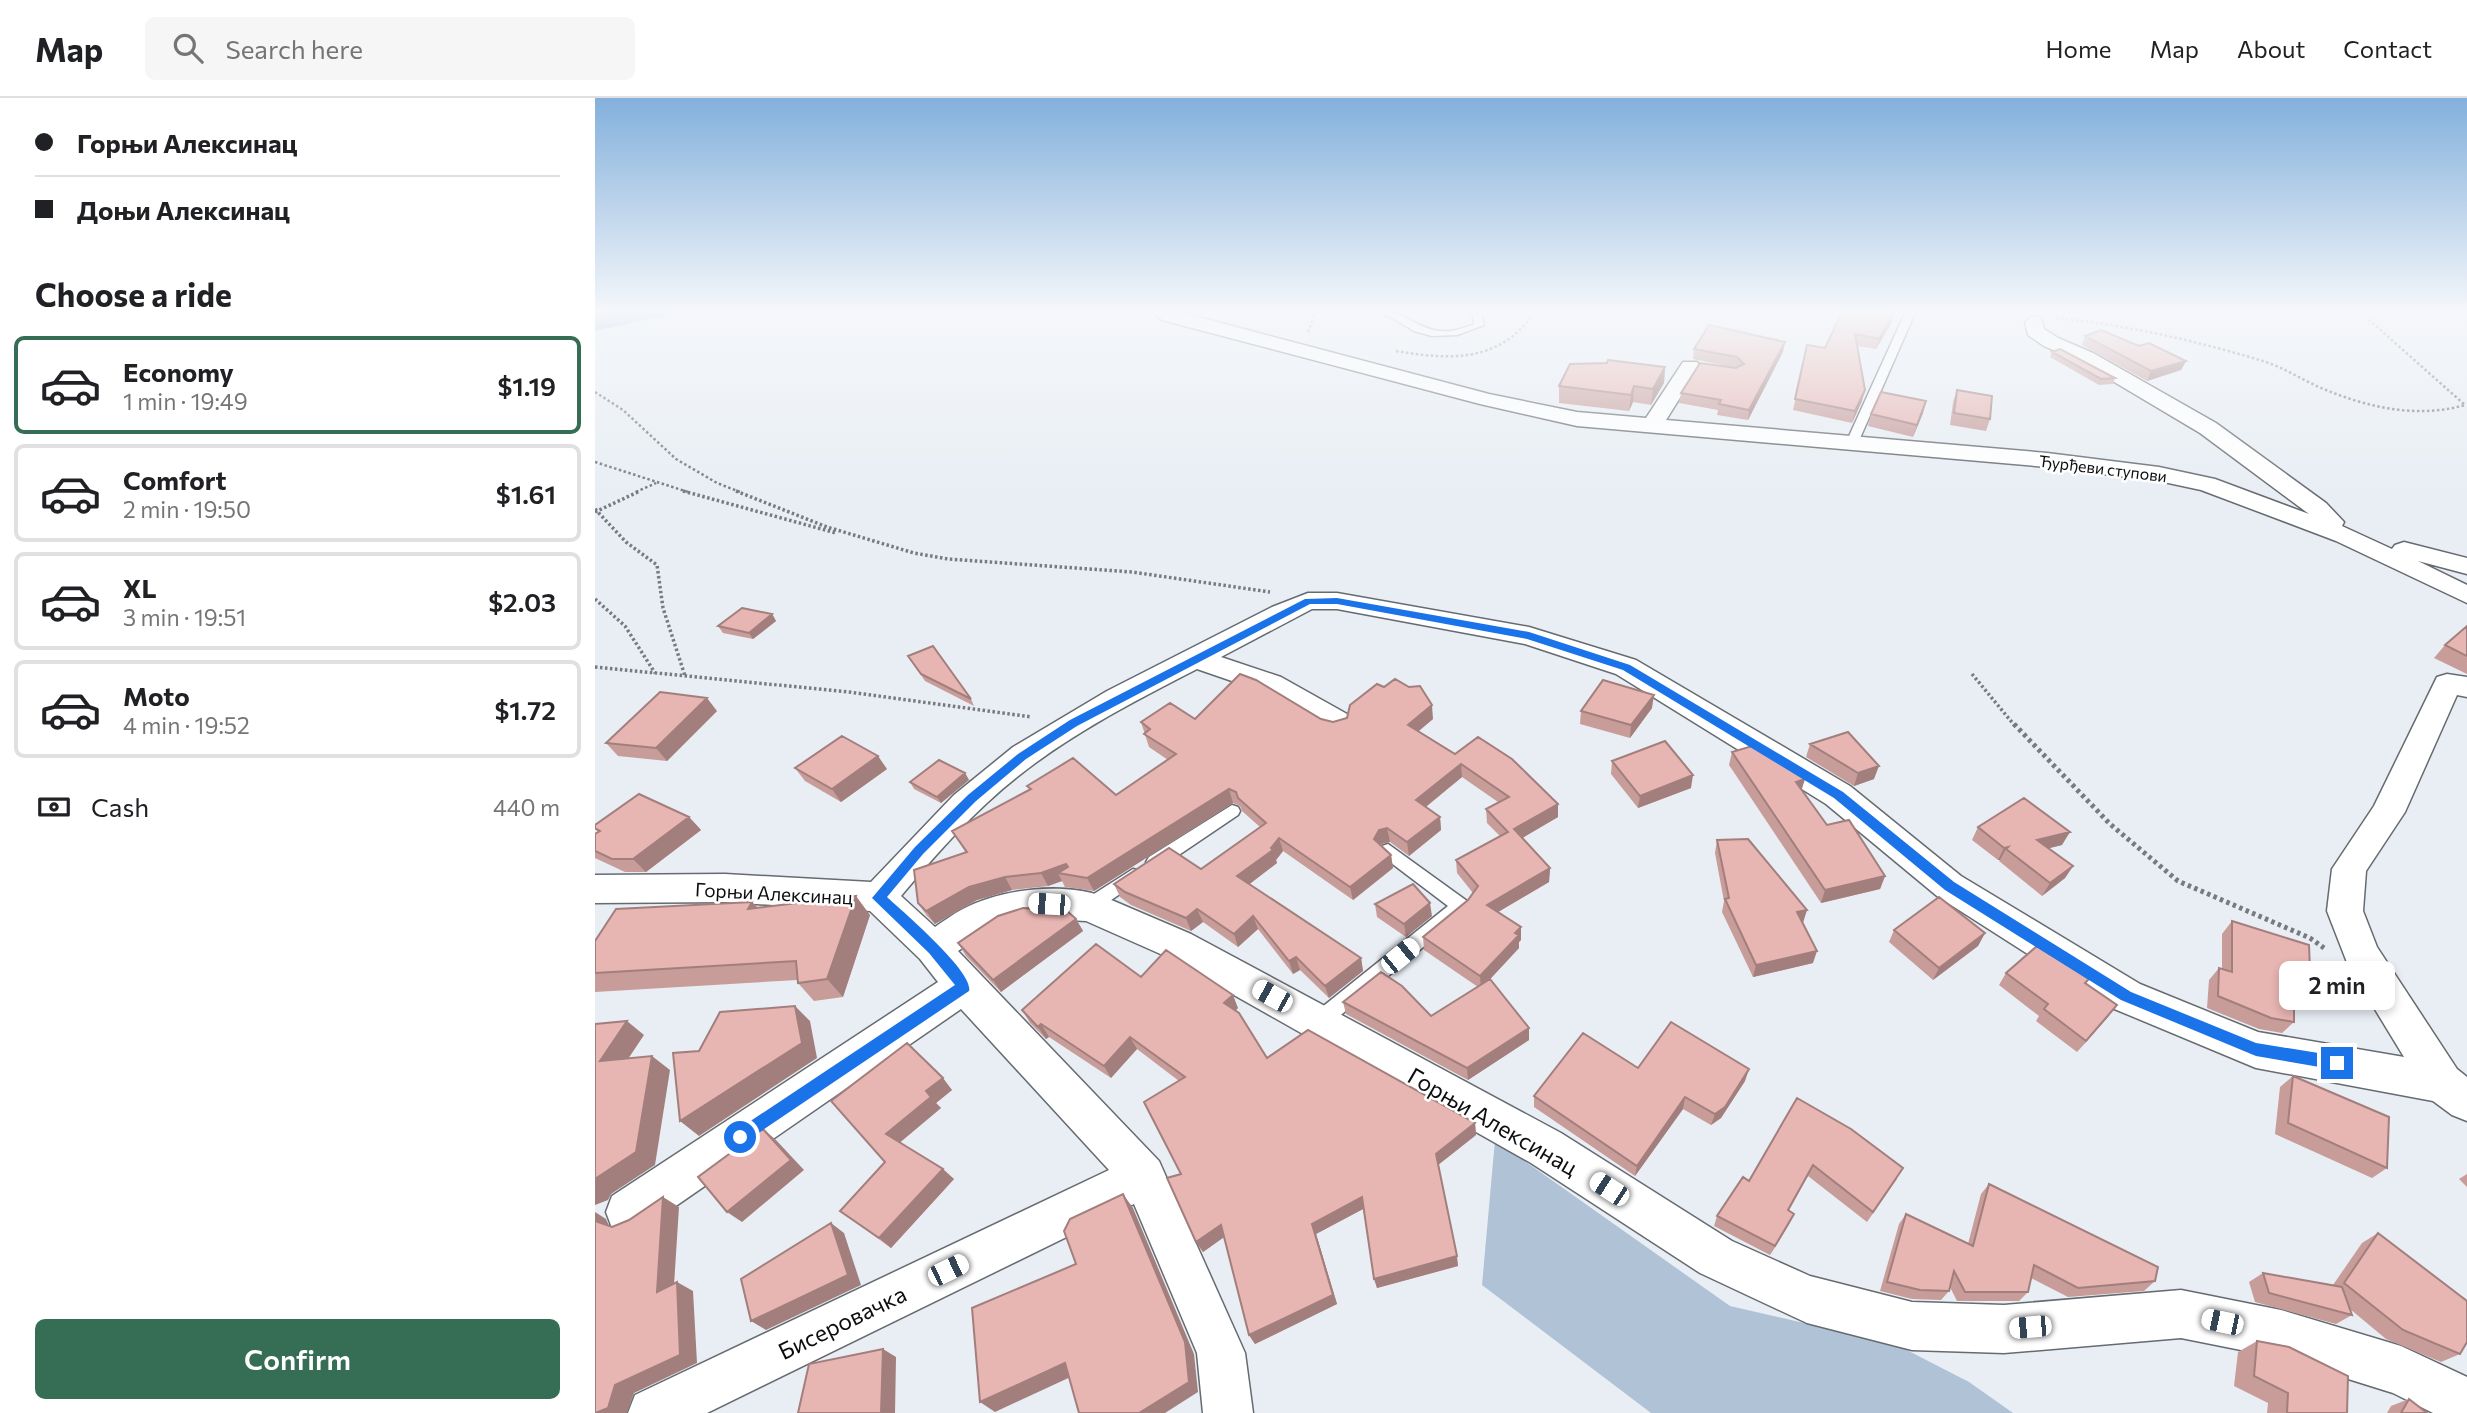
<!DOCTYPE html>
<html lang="en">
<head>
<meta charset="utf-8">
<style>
	body { margin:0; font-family:Commissioner,sans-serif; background:#f6f6f6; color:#202124; height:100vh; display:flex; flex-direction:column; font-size:26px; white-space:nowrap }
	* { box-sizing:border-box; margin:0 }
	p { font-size:23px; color:#757577 }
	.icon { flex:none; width:38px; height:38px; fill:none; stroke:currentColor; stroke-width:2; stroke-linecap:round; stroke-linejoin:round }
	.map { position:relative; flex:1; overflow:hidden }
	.drawer { display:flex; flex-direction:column; background:#fff; width:595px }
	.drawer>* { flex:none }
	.top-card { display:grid; align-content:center; height:154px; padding:0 35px; background:#fff }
	.end { position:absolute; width:32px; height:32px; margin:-16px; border:9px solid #1a73e8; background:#fff; box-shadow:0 0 0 4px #fff }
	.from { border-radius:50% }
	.bubble { position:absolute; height:49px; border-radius:10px; background:#fff; box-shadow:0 4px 10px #0003; font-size:23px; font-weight:600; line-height:49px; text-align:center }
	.car { position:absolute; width:21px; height:42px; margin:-21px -10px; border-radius:9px; box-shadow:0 0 5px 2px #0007; background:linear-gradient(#fff 24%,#345 0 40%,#fff 0 76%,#345 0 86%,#fff 0) }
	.top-card b { display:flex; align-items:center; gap:24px; height:66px; font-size:26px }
	.top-card b+b { border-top:2px solid #e0e0e0 }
	.top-card i { width:18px; height:18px; background:#202124 }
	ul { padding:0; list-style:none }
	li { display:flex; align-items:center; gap:21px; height:98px; margin:0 14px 10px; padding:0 21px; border:4px solid #e0e0e0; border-radius:10px }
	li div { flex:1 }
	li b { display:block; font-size:26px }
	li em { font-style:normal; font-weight:600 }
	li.on { border-color:#356d55 }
	li>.icon { width:63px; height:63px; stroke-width:1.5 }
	h2 { padding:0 35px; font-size:32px; line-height:84px }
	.pay { display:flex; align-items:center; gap:18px; height:77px; padding:0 35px; font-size:26px }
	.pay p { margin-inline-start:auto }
	.action { display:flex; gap:14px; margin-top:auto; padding:14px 35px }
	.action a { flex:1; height:80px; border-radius:10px; background:#356d55; color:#fff; font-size:28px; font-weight:600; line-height:80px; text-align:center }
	header { display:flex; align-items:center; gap:42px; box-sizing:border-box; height:98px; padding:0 35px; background:#fff; border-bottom:2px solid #e0e0e0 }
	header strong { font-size:33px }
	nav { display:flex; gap:38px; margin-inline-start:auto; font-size:24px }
	.search { width:490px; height:63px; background:#f6f6f6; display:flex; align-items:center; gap:18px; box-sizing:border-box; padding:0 24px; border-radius:10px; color:#757577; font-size:26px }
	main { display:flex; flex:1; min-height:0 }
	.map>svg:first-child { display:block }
</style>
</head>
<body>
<header>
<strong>Map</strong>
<div class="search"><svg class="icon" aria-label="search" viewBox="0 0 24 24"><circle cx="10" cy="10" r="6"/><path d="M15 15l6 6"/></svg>Search here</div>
<nav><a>Home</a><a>Map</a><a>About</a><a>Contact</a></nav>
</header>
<main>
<section class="drawer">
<div class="top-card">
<b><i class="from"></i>Горњи Алексинац</b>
<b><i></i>Доњи Алексинац</b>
</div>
<h2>Choose a ride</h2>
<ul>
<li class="on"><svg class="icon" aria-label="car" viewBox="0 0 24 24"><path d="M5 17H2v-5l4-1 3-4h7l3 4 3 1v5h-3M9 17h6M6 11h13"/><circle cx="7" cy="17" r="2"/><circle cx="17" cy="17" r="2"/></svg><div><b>Economy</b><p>1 min · 19:49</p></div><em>$1.19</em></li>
<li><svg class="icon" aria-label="car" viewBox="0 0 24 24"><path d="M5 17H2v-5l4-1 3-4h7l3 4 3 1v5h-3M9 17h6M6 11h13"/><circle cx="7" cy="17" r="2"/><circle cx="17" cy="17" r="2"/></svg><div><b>Comfort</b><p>2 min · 19:50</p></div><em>$1.61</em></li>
<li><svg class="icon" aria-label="car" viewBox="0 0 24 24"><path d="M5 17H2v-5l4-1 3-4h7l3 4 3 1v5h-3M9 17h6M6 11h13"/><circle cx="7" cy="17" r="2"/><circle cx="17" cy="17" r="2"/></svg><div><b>XL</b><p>3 min · 19:51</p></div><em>$2.03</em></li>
<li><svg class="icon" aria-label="car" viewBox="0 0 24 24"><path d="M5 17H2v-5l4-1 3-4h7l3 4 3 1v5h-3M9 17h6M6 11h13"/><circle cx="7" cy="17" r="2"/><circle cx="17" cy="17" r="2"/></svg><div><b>Moto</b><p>4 min · 19:52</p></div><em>$1.72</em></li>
</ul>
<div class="pay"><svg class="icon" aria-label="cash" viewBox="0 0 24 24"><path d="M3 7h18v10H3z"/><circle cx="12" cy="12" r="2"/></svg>Cash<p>440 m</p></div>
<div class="action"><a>Confirm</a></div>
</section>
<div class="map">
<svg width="1872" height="1315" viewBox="0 0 1872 1315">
	<rect width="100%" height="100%" fill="#e8eef4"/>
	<path fill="#afc2d6" d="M900 1042 1135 1208 1300 1246 1374 1284 1418 1315H1056L887 1187Z"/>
	<path fill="#90afcf" d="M0 212H96L0 233Z"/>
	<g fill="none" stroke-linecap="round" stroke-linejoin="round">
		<defs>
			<path id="service" d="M777 212C819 210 828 249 879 226L877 212H886L889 227 862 237 837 238 819 233 796 219Z
				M1315 212 1320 215 1262 347 1252 349 1250 347 1310 215Z
				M637 707 643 709 645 713 643 717 566 769 560 771 554 769 551 764 554 759Z
				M793 746 872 803 875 808 872 813 730 930 723 933 716 930 713 924 716 918 853 808 787 758 784 753 787 748Z
				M538 771 544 773 547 778 544 783 500 813 494 815 488 813 485 808 488 803Z"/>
			<path id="minor" d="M557 212H577L894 296 982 314 1051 320 1088 264H1102L1105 268 1071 322 1452 355 1564 369 1620 381 1714 416 1605 335 1484 263 1449 248 1433 237 1430 224 1439 218 1446 220 1449 231 1463 240 1498 255 1621 325 1731 405 1749 424 1747 428 1797 451 1800 447 1809 444 1872 460V476L1823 463 1872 487V505L1741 443 1606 392 1564 383 1452 369 982 328 885 306 567 222Z
				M713 495H742L934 529 1041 562 1255 688 1366 778 1545 886 1663 934 1809 959 1753 867 1732 813 1737 771 1779 708 1842 579 1852 576 1872 579V599L1862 597 1810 714 1771 773 1768 813 1782 849 1862 971 1872 979V1023L1857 1017 1838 1003 1661 970 1517 910 1342 798 1231 706 1021 576 930 546 742 511H717L626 559 686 579 752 616 756 624 752 632 741 635 730 632 666 593 602 571C540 603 477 635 422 679 379 713 342 755 306 798L340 829C349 823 358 816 368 811 406 791 466 784 507 798L596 836 966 1035 1137 1143 1215 1178 1317 1204 1409 1207 1586 1192 1686 1212 1806 1248 1872 1279V1315H1838L1798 1295 1686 1260 1586 1240 1409 1255 1317 1252 1212 1225 1105 1175 936 1065 570 858 491 823 435 820 393 833 363 853 564 1063 650 1255 658 1315H608L602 1255 539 1106 112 1315H33L40 1297 514 1072 366 911 49 1130 33 1136 17 1130 11 1114 17 1098 343 884 325 861 275 813 130 804 0 805V777L130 776 276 784 359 697 418 649 512 593 677 509Z"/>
		</defs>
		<use href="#service" stroke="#656b70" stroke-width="3"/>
		<use href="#minor" stroke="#656b70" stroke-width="3"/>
		<path stroke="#777b7f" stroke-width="2.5" stroke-dasharray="2.5 2.5" stroke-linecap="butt" d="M1407 212 1419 216
			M1461 220C1532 227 1603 243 1671 264 1689 270 1706 281 1724 289 1770 309 1821 321 1870 307L1763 212
			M713 234 721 212
			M801 253C854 262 904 265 938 216L937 212
			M0 294 28 312 81 361 122 385 145 394
			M0 364 93 394
			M41 394 61 385"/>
		<path stroke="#777b7f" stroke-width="3.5" stroke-dasharray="2.5 2.5" stroke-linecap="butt" d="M88 393 241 435
			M141 393 232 429 319 455 353 461 537 474 675 494
			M0 411 31 444 62 467 68 510 90 578
			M0 414 45 393
			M0 501 30 528 60 575
			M0 569 254 594 437 619
			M1377 576 1420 628"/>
		<path stroke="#777b7f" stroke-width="5" stroke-dasharray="3.5 3.5" stroke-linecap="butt" d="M1419 626 1515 726 1583 783 1715 840 1729 850"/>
		<use href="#service" fill="#fff" fill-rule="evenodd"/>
		<use href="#minor" fill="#fff" fill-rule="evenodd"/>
	</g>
	<path fill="#c79c99" d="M1291 212 1299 214 1297 224 1281 251 1262 248 1267 303 1257 325 1198 312 1212 247 1230 250Z
		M1490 238 1544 248 1591 263 1586 272 1552 283 1487 247Z
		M1099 251 1188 254 1153 322 1122 317 1123 312 1084 305 1086 295 1141 270 1098 261Z
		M1457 254 1520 280 1518 286 1504 287 1455 259Z
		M1070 269 1069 285 1056 307 1038 304 1034 313 964 305V288Z
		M1362 292 1395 321 1391 333 1355 327 1358 304Z
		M1328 315 1318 339 1273 328 1276 316Z
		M177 516 181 523 158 541 128 535 123 528Z
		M1872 528V576L1839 560 1850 547Z
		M313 558 376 601 379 608 330 583Z
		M1057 610 1035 640 985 626 986 613Z
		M122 613 72 663 23 658 11 645Z
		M600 621H726L738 624 838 621 824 633 963 719 927 740 955 770 954 784 903 814 926 842 924 844V850L894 882 934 942 873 982 751 916 748 904 836 918 883 889 829 852 828 839 873 802 878 795 862 775 861 762 905 738 892 725 891 711 903 704 867 679 831 709 845 719 846 732 814 758 795 744 786 746V747L796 757 798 770 758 802 688 753 681 762 682 765 654 786 766 860 768 873 734 900 705 872 698 876 663 831 643 849 608 824 596 833 536 807 525 799 519 786 606 771 665 729 647 713 645 708 638 705 499 793 470 789 467 783 453 788 417 792 382 802 340 826 332 818 323 805 371 755 357 733 435 692 432 688 521 697 573 662 554 649 546 624Z
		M1215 646 1279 681 1259 688 1211 659Z
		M1137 654 1207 692 1232 727 1290 778 1285 791 1226 805 1134 667Z
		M1017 663 1096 690 1043 710 1016 676Z
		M200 670 292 671 246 704 210 683Z
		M370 675 374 682 346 705 319 691 315 684Z
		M94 719 106 732 51 774H30L0 760V736L3 734 0 731V727Z
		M1383 729 1467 747 1454 750 1478 768 1470 780 1447 798 1404 763 1405 762H1403L1377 742Z
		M1122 742 1208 825 1218 865 1158 879 1127 814 1129 803 1120 755Z
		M157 804 163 810 275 817 248 899 219 903 203 885 202 882 0 894V875Z
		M780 806 837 818 811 839 782 819Z
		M481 821 488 833 406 894 371 858 363 845Z
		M1637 823 1716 897 1704 909 1699 907V924L1687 935 1664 931 1612 910 1614 882 1624 870 1627 871V836Z
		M1299 832 1390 835 1383 848 1338 882 1294 844Z
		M1411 875 1491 886 1522 907 1482 954 1441 923 1444 918 1404 887Z
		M546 879 643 910 640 913 672 960 880 1025 881 1037 843 1067 863 1168 782 1190 768 1111 721 1136 742 1206 660 1246 654 1237 629 1139 608 1154 601 1144 586 1076 584 983 542 951 516 980 454 939 451 941 435 925 427 912Z
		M312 945 357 992 341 1005 346 1010 305 1044 359 1081 296 1150 245 1113 290 1064Z
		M1043 970 1150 983 1126 1020 1116 1027 1088 1011 1040 1078 939 1009V998Z
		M1698 978 1792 1070 1777 1080 1680 1036 1685 989Z
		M1202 1000 1302 1081 1272 1124 1213 1078 1194 1112V1126L1175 1157 1119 1128 1122 1118 1154 1083Z
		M1872 1076V1089L1864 1081Z
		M1394 1086 1560 1183 1549 1193 1473 1199 1436 1180 1433 1194 1424 1203H1362L1355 1189 1354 1193 1346 1202 1317 1201 1285 1193 1304 1126 1311 1116 1373 1146 1386 1096Z
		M1783 1135 1865 1256 1846 1264 1791 1241 1755 1211 1757 1217 1741 1226 1660 1204 1654 1184 1668 1175 1738 1187 1767 1145Z
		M1662 1243 1752 1315H1672L1673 1305 1639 1288 1643 1254Z
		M1814 1301 1832 1315H1792L1796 1308Z"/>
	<path fill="#a27f7d" d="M1299 214 1297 224 1281 251 1284 241Z
		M1190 244 1188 254 1153 322 1154 312Z
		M1591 263 1586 272 1552 283 1556 273Z
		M1070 269 1069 285 1056 307 1058 291Z
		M1039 288 1038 304 1034 313 1036 297Z
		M1270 292 1267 303 1257 325 1260 313Z
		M1331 303 1328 315 1318 339 1322 327Z
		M177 516 181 523 158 541 154 535Z
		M1059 597 1057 610 1035 640 1036 627Z
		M112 600 122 613 72 663 61 650Z
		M837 607 838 621 815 640 813 627Z
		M283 658 292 671 246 704 237 691Z
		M866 666 867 679 823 715 821 702Z
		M1284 668 1279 681 1259 688 1263 675Z
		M370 675 374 682 346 705 342 699Z
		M1098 677 1096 690 1043 710 1045 698Z
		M1210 681 1206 694 1201 684Z
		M634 691 638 705 499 793 492 780Z
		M963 706V719L919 745V731Z
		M94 719 106 732 51 774 38 761Z
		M845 719 846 732 814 758 812 744Z
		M792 730 795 744 786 746 782 754 779 741 784 732Z
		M1475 734 1467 747 1435 755 1442 742Z
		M684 740 688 753 681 762 682 765 647 792 642 778 676 750Z
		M1413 749 1411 751 1405 762H1403L1409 750Z
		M796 757 798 770 758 802 755 789Z
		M471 766 477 778 463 775 467 783 453 788 446 775Z
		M1478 768 1470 780 1447 798 1455 785Z
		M955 770 954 784 893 820 892 807Z
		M1290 778 1285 791 1226 805 1230 792Z
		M410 779 417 792 382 802 340 826 331 813 374 789Z
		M261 798 275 817 248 899 232 881Z
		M157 804 174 822 153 811Z
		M835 805 837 818 811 839 809 826Z
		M602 811 608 824 596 833 591 820Z
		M1212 812 1208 825 1198 827 1202 814Z
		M658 818 663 831 643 849 639 836Z
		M481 821 488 833 406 894 398 882Z
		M926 829V842L924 844V850L886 891 885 878Z
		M1390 835 1383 848 1338 882 1344 870Z
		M1222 853 1218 865 1158 879 1161 867Z
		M701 859 705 872 698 876 694 863Z
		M766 860 768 873 734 900 730 888Z
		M638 897 643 910 635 918 629 905Z
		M1522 907 1513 919 1482 954 1491 943Z
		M200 908 215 923 222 960 104 1038 85 1023Z
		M32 923 49 937 23 976 5 963Z
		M446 926 454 939 451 941 443 929Z
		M934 930V942L873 982 872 970Z
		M535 939 542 951 516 980 509 968Z
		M57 958 75 972 60 1067 16 1096 13 1102 0 1107V1081Z
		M1154 971 1150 983 1126 1020 1116 1027 1120 1016Z
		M348 980 357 992 341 1005 346 1010 302 1047 291 1036 331 993Z
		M1090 999 1088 1011 1040 1078 1042 1068Z
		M880 1025 881 1037 843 1067 841 1056Z
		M168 1031 181 1042 209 1072 147 1124 132 1114Z
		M348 1071 359 1081 296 1150 284 1140Z
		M528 1096 538 1110 599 1256 603 1294 570 1315H544Z
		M68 1099 84 1109 78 1203 62 1194Z
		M767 1099 770 1110 721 1136 742 1206 660 1246 654 1237 717 1126Z
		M0 1114 11 1121 16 1132 0 1123Z
		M1199 1116 1194 1126 1175 1157 1180 1148Z
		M236 1125 249 1135 266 1187 171 1232 156 1223Z
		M626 1127 632 1137 608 1154 601 1144Z
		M862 1158 863 1168 782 1190 779 1181Z
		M82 1184 98 1193 102 1265 39 1295 32 1315H2L20 1287Z
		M288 1251 301 1259 300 1315H286Z
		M470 1265 482 1276 400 1314 385 1304Z"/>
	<path fill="#e7b5b2" stroke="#a27f7d" stroke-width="2" d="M1248 212H1291L1299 214 1284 241 1260 236 1270 292 1260 313 1200 301 1212 247 1230 250Z
		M1114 227 1190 244 1154 312 1124 306 1126 302 1086 295 1105 265 1141 270 1149 266 1142 259 1099 251Z
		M1506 232 1544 248 1554 245 1591 263 1556 273 1490 238Z
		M1465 251 1520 280 1506 281 1457 254Z
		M1013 262 1070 269 1058 291 1039 288 1036 297 964 288 975 266 1012 265Z
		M1362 292 1397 298 1395 321 1359 315Z
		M1286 294 1331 303 1322 327 1276 316Z
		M147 510 177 516 154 535 123 528Z
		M1872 528V558L1850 547Z
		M338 548 376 601 326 576 313 558Z
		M645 576 661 582 726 621 738 624 752 620 755 607 782 586 789 589 800 581 814 589 825 588 837 607 813 627 860 656 883 639 917 661 963 706 919 731 955 770 892 807 926 829 920 835 924 837 885 878 828 839 873 802 883 788 861 762 913 734 891 711 914 699 866 666 821 702 845 719 812 744 792 730 784 732 779 741 796 757 755 789 684 740 676 750 678 752 642 778 766 860 730 888 701 859 694 863 658 818 639 836 602 811 591 820 530 794 519 786 574 750 606 771 671 725 643 700 641 694 634 691 492 780 463 775 473 769 471 766 446 775 410 779 374 789 331 813 323 805 319 772 372 754 357 733 436 691 432 688 478 660 521 697 581 656 549 636 555 631 546 624 575 605 600 621Z
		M1008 582 1059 597 1036 627 986 613Z
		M65 594 112 600 61 650 11 645Z
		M1253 634 1284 668 1263 675 1215 646Z
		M247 638 283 658 237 691 200 670Z
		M1070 643 1098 677 1045 698 1017 663Z
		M1157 648 1210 681 1201 684 1232 727 1254 722 1290 778 1230 792 1137 654Z
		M344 662 370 675 342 699 315 684Z
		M44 696 94 719 38 761H17L0 753V736L5 733 0 730V727Z
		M1429 700 1475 734 1442 742 1478 768 1455 785 1411 751 1413 749 1409 750 1383 729Z
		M1153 741 1212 812 1202 814 1222 853 1161 867 1130 801 1134 800 1122 742Z
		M818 786 835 805 809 826 780 806Z
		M261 798 232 881 203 885 201 863 0 875V843L21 811 157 804 153 811Z
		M1344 799 1390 835 1344 870 1299 832Z
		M428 810 471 812 481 821 398 882 363 845 403 818Z
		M1637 823 1714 847 1716 897 1699 891V924L1676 920 1623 898 1624 870 1637 874Z
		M501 846 546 879 571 852 638 897 629 905 644 915 672 960 713 932 880 1025 841 1056 862 1158 779 1181 767 1099 717 1126 738 1197 654 1237 626 1127 601 1144 572 1080 586 1076 549 1004 590 979 535 939 509 968 446 926 443 929 427 912Z
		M1442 848 1494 881 1490 885 1522 907 1491 943 1449 911 1453 906 1411 875Z
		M786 874 807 888 836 918 895 881 934 930 872 970 748 904Z
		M200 908 207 945 85 1023 78 955 104 953 125 914Z
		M32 923 5 963 57 958 41 1054 0 1081V926Z
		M1076 924 1154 971 1130 1009 1120 1016 1090 999 1042 1068 939 998 988 935 1043 970Z
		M312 945 348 980 331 993 336 999 291 1036 348 1071 284 1140 245 1113 290 1064 236 1003Z
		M1698 978 1794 1019 1792 1070 1693 1025Z
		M1202 1000 1256 1031 1308 1070 1278 1114 1218 1067 1193 1112 1199 1116 1180 1148 1122 1118 1148 1079 1154 1083Z
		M168 1031 196 1062 132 1114 103 1079Z
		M1394 1086 1563 1169 1560 1183 1483 1190 1439 1167 1433 1194H1370L1359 1173 1354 1193 1325 1192 1292 1184 1311 1116 1378 1148Z
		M528 1096 590 1244 594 1284 544 1315H484L470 1265 385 1304 377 1210 481 1166 469 1133 475 1121Z
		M68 1099 62 1194 82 1184 85 1257 20 1287 13 1310 0 1315V1123L17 1129 34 1122Z
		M236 1125 253 1177 156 1223 146 1181Z
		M1783 1135 1872 1203V1244L1865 1256 1808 1232 1749 1185Z
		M1668 1175 1747 1189 1757 1217 1674 1195Z
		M1662 1243 1694 1249 1753 1278 1752 1315H1692L1693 1295 1659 1278Z
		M288 1251 286 1315H203L214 1266Z
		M1814 1301 1832 1315H1806Z"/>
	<linearGradient id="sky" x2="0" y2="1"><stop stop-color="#83b0dc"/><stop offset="0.54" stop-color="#f5f7fa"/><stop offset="1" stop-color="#f5f7fa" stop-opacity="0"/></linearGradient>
	<rect width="1872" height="396" fill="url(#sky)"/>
	<path fill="#1a73e8" d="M742 500 934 534 1035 567 1248 694 1359 784 1536 894 1661 945 1742 958 1747 960 1749 965 1747 970 1742 972 1661 958 1526 902 1350 792 1239 700 1028 572 932 541 742 506H715L482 628 431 661 381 703 328 756 292 799C307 813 380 875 374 893L150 1044 145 1046 139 1044 137 1039 139 1034 360 887 334 855 277 800 320 749 373 697 423 656 475 622 710 501Z"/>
	<g text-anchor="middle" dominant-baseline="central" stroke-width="5" stroke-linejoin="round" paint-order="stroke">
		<g font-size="16" fill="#0b0d0f" stroke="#fff">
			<text transform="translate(1508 370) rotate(7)">Ђурђеви ступови</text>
		</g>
		<g font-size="19" fill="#0b0d0f" stroke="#fff">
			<text transform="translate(179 795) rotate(3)">Горњи Алексинац</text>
		</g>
		<g font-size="23" fill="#0b0d0f" stroke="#fff">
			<text transform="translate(898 1023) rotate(30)">Горњи Алексинац</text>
			<text transform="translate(247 1224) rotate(-26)">Бисеровачка</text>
		</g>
	</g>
</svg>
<i class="end from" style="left:145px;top:1039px"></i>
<i class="end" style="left:1742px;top:965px"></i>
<div class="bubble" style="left:1684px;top:863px;width:116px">2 min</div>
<i class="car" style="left:454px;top:806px;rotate:274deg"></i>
<i class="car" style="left:805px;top:858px;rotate:51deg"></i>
<i class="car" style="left:677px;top:898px;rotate:299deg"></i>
<i class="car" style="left:1014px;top:1091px;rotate:303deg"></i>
<i class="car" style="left:353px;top:1172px;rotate:64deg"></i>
<i class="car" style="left:1627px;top:1224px;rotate:282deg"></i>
<i class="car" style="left:1435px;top:1229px;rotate:265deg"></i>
</div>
</main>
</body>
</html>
